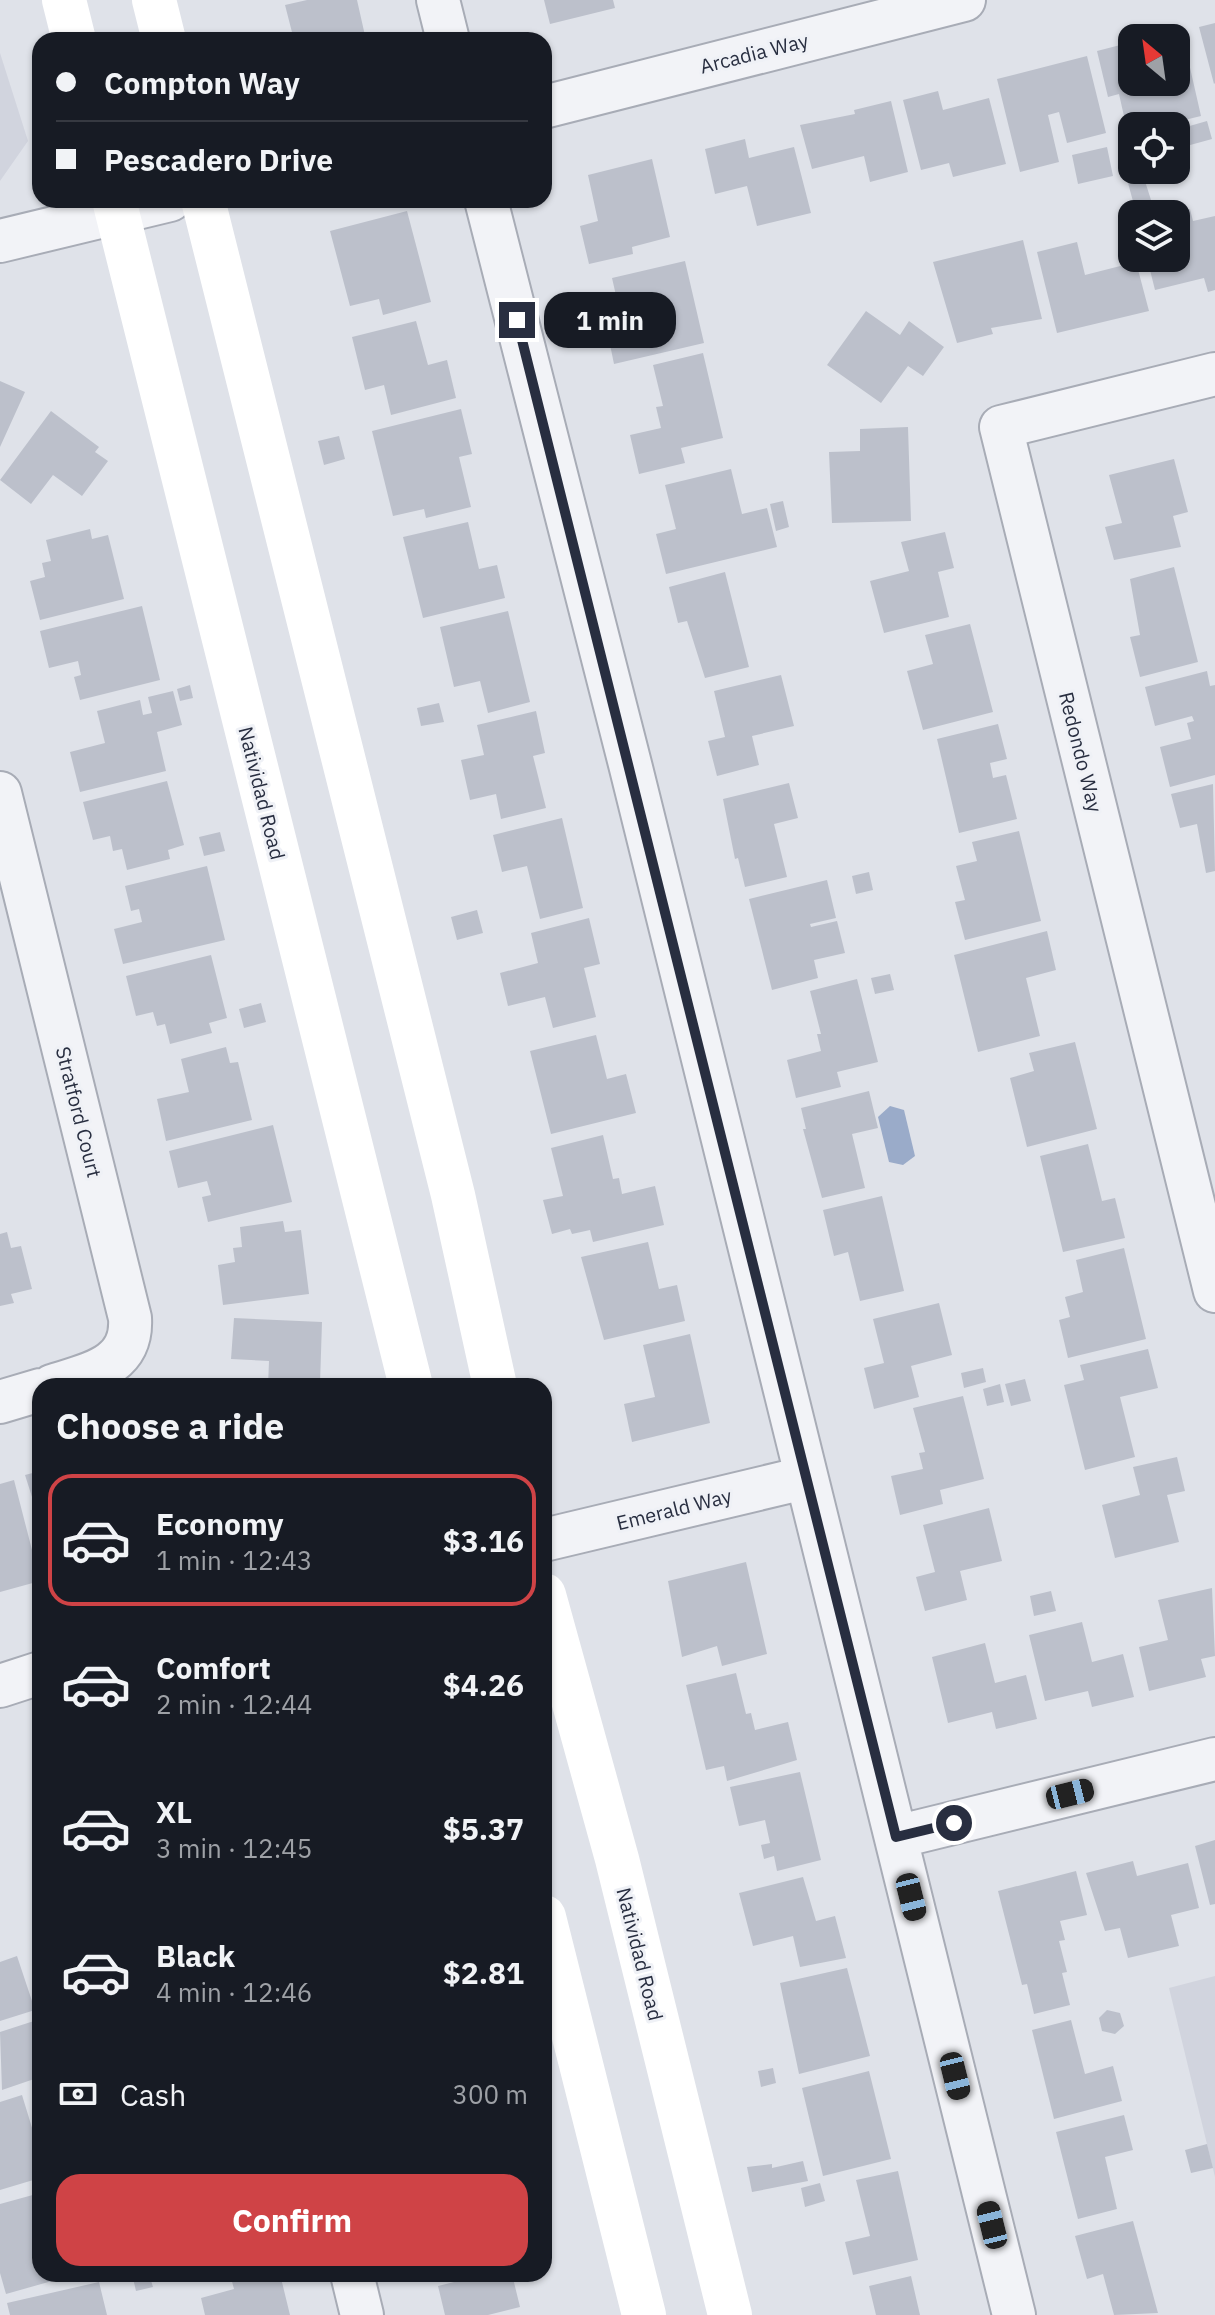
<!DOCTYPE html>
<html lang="en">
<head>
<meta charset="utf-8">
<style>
	body { margin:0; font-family:"IBM Plex Sans",sans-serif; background:#20242c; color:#f1f3f6; height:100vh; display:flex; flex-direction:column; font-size:30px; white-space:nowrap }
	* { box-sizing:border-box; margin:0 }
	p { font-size:26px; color:#9ea1a6 }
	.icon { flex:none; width:44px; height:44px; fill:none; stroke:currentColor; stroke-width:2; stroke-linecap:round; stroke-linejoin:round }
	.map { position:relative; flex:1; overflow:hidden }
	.drawer { position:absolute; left:32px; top:1378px; width:520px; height:904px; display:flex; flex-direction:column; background:#171b24; border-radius:24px; box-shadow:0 2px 6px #0004 }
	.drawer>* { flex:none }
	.hud { position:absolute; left:32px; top:32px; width:520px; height:176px; border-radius:24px; box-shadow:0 2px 6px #0004; display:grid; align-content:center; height:176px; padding:0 24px; background:#171b24 }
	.needle { width:52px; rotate:331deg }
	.buttons { position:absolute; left:1118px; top:24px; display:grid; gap:16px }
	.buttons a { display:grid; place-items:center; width:72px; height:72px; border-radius:16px; background:#171b24; box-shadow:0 2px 6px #0004; font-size:40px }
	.end { position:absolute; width:36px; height:36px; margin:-18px; border:10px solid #282e40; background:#fff; box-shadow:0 0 0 4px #fff }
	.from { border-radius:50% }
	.bubble { position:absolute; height:56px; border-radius:24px; background:#171b24; box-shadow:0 2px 6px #0004; font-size:26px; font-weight:700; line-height:56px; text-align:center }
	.car { position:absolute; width:24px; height:48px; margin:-24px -12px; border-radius:10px; box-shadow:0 0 6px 2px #0007; background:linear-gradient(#222 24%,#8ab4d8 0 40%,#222 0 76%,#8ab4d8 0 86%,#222 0) }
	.hud b { display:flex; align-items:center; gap:28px; height:76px; font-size:30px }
	.hud b+b { border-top:2px solid #363941 }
	.hud i { width:20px; height:20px; background:#f1f3f6 }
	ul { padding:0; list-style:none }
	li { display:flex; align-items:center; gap:24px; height:132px; margin:0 16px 12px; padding:0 8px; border:4px solid transparent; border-radius:24px }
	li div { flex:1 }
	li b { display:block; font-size:30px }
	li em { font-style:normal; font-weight:700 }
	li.on { border-color:#cf4346 }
	li>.icon { width:72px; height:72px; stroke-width:1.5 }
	h2 { padding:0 24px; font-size:36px; line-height:96px }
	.pay { display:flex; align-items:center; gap:20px; height:88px; padding:0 24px; font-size:30px }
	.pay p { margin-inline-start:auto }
	.cta { display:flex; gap:16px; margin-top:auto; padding:16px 24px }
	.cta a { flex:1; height:92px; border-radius:24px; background:#cf4346; color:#fff; font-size:32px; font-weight:700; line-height:92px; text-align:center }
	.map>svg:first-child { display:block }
</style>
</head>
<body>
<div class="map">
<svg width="1215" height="2315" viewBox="0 0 1215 2315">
	<rect width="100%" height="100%" fill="#dfe2e9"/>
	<path fill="#d1d4de" d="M0 53 28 141 0 181Z
		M1215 1976V2177L1169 1988Z"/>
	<path fill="#9aabc9" d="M890 1106 904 1110 915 1156 903 1165 889 1162 878 1117Z"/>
	<path fill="#bcc0cb" d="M307 0H357L366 40H294L285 5Z
		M544 0H613L615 8 550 24Z
		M1215 23V83L1214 84 1199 27Z
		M1132 42V82H1176V53L1186 50 1201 116 1160 126H1132V133L1128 134 1119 94 1108 97 1097 51Z
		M1087 56 1106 133 1067 143 1059 112 1048 115 1059 162 1020 172 997 79Z
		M938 91 943 110 989 98 1006 164 953 177 949 163 921 170 903 100Z
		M891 101 908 172 870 182 864 156 812 169 800 125 855 114 854 110Z
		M1207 121 1212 139 1183 147 1179 129Z
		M745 139 749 158 794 147 811 213 757 226 747 186 715 194 705 149Z
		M1107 147 1113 176 1078 184 1072 155Z
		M652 159 670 237 632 247 633 254 589 264 580 226 598 221 588 175Z
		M1144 178 1151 200 1134 205 1128 183Z
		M1190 209 1193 221 1215 216V290L1208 292 1204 278 1155 290 1147 258H1176V213Z
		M407 211 431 302 383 315 379 299 350 306 330 231Z
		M1023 240 1042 319 991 328 993 334 957 343 933 262Z
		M1077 242 1085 275 1136 262 1149 311 1057 333 1037 252Z
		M685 261 704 343 614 364 607 330 623 326 612 278Z
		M866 311 900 335 909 321 944 347 923 376 908 366 881 403 827 365Z
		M416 321 428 365 447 360 456 398 391 415 384 385 365 390 352 337Z
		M703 353 723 438 681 448 685 463 639 474 630 435 661 428 656 407 663 406 653 365Z
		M0 381 25 392 0 447Z
		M461 409 472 454 459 457 471 507 426 518 424 509 393 516 372 431Z
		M51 411 99 447 95 452 108 461 82 496 53 475 31 504 0 480Z
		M908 427 911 521 832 523 829 452 860 451V429Z
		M339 436 345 459 324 465 318 441Z
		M1174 459 1188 512 1173 516 1181 547 1114 560 1105 527 1122 523 1109 475Z
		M731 469 742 514 767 508 777 547 666 574 656 534 676 529 665 485Z
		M783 501 789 527 776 531 770 504Z
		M468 522 479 569 497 565 505 598 423 618 403 537Z
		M90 529 92 539 108 535 124 599 40 620 30 581 45 577 42 563 51 561 46 540Z
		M945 532 954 568 938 572 949 617 884 633 870 581 909 571 901 542Z
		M1174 567 1198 662 1140 677 1130 637 1140 635 1130 579Z
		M725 572 749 667 705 678 687 621 678 623 669 587Z
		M142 606 160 680 80 700 74 677 81 675 78 661 49 668 40 631Z
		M508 611 530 702 488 713 480 681 454 687 440 627Z
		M970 624 993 712 923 730 907 671 933 664 925 635Z
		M1207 671 1210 686 1215 685V775L1170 787 1160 747 1191 739 1187 723 1194 721 1192 716 1155 726 1145 687Z
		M781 675 794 726 752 736 759 765 717 776 708 741 725 737 714 691Z
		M190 685 193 698 180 701 177 689Z
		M173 691 182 725 157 732 166 771 80 792 70 752 105 743 97 711 140 700 143 715 152 713 148 697Z
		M439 703 444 722 421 726 417 708Z
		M536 711 545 753 533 756 546 808 501 819 496 794 470 800 461 760 484 755 477 725Z
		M998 724 1007 759 990 763 993 778 1006 775 1017 819 959 833 937 739Z
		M167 781 184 845 168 850 170 859 127 870 122 849 113 851 110 836 93 840 83 802Z
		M789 783 798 818 774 824 787 877 745 887 738 858 735 859 723 799Z
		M1213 784 1215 871 1206 873 1197 824 1180 828 1171 794Z
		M562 818 583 908 540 919 527 866 502 872 493 835Z
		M1019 831 1041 921 965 940 955 902 965 900 956 866 977 861 972 842Z
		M220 832 225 851 204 856 199 837Z
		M207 866 225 940 123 964 114 929 142 922 139 909 131 911 125 886Z
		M869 872 873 890 856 894 852 876Z
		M827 880 836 918 810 924 811 927 837 921 845 953 814 960 818 978 772 990 749 899Z
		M477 910 483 933 457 940 451 917Z
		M589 918 600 964 584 968 596 1017 553 1028 545 997 508 1006 500 973 538 963 531 933Z
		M1047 931 1056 970 1026 978 1040 1036 978 1052 954 955Z
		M211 955 227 1018 209 1023 212 1033 170 1044 165 1024 157 1026 153 1012 136 1016 126 976Z
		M890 974 894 990 875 994 871 978Z
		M857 979 878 1062 837 1072 841 1087 796 1098 787 1060 821 1051 817 1034H821L810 991Z
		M261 1003 266 1022 244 1028 239 1009Z
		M596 1035 607 1079 626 1074 636 1113 551 1134 530 1051Z
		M1075 1042 1097 1129 1027 1147 1010 1078 1034 1071 1029 1053Z
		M226 1047 230 1063 238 1062 252 1120 166 1141 157 1099 189 1092 181 1059Z
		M869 1091 878 1128 852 1134 865 1188 822 1198 803 1129H806L801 1108Z
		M273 1125 292 1202 208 1222 202 1197 211 1195 207 1181 178 1188 169 1151Z
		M603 1135 613 1179 619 1178 622 1194 655 1186 664 1225 593 1242 590 1230 572 1234 570 1229 552 1234 543 1200 563 1196 551 1148Z
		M1088 1144 1102 1201 1115 1198 1125 1238 1063 1252 1040 1156Z
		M882 1196 904 1291 860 1301 848 1252 834 1256 823 1210Z
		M283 1221 285 1232 301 1230 309 1294 223 1305 218 1265 235 1262 233 1248 242 1247 240 1227Z
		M7 1232 11 1248 21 1246 32 1289 11 1294 14 1303 0 1306V1234Z
		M648 1242 659 1289 677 1285 685 1321 604 1340 581 1257Z
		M1124 1248 1146 1339 1068 1358 1059 1320 1070 1317 1065 1297 1083 1292 1076 1260Z
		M939 1303 952 1355 911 1366 919 1397 874 1409 864 1368 884 1363 873 1319Z
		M234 1318 322 1322 320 1384 268 1386 269 1361 231 1359Z
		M690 1334 710 1423 632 1442 624 1404 655 1397 643 1345Z
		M1148 1349 1158 1388 1120 1397 1135 1457 1085 1470 1064 1385 1084 1380 1080 1365Z
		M983 1368 986 1382 964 1388 961 1373Z
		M1025 1379 1031 1401 1011 1406 1005 1384Z
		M1000 1384 1004 1402 987 1406 983 1389Z
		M963 1396 984 1479 940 1490 943 1504 900 1515 891 1476 923 1469 919 1453 925 1452 913 1408Z
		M1177 1457 1185 1491 1167 1495 1179 1542 1115 1558 1102 1505 1140 1495 1133 1467Z
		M40 1471V1519H39L25 1475Z
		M14 1480 40 1581 0 1592V1484Z
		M989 1508 1002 1561 960 1571 967 1600 925 1611 916 1577 935 1572 923 1525Z
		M746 1562 767 1654 722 1666 717 1646 682 1657 668 1581Z
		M1212 1588 1215 1656 1201 1659 1206 1677 1149 1691 1139 1647 1168 1640 1158 1600Z
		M1051 1591 1056 1611 1034 1616 1030 1596Z
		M1082 1622 1092 1662 1123 1654 1134 1697 1092 1707 1088 1691 1045 1701 1029 1635Z
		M985 1643 995 1683 1026 1675 1037 1719 996 1729 992 1712 948 1723 932 1657Z
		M736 1673 746 1714 751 1713 755 1730 788 1722 797 1760 727 1781 724 1766 706 1770 686 1685Z
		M800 1772 821 1860 777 1871 774 1856 764 1859 761 1845 770 1843 765 1820 739 1826 730 1787Z
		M1215 1840V1904L1210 1905 1195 1846Z
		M1133 1861 1137 1876 1188 1863 1199 1908 1171 1915 1179 1946 1128 1958 1120 1928 1105 1931 1086 1873Z
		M1076 1871 1087 1915 1060 1921 1065 1940 1059 1941 1067 1972 1062 1973 1070 2005 1034 2014 1027 1984 1022 1985 998 1891Z
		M803 1877 816 1921 835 1916 846 1958 800 1967 793 1936 753 1946 739 1893Z
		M17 1956 35 2010 0 2021V1962Z
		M847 1968 870 2056 799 2074 780 1983Z
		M1107 2010 1120 2013 1124 2026 1115 2034 1102 2031 1099 2018Z
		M37 2020 40 2077 2 2090 0 2032Z
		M1071 2020 1085 2074 1113 2066 1122 2101 1054 2119 1032 2030Z
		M773 2068 776 2083 761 2087 758 2071Z
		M869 2071 891 2159 823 2176 802 2088Z
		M22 2095 40 2154V2178L0 2190V2102Z
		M1124 2115 1133 2150 1105 2157 1117 2209 1078 2219 1056 2132Z
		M1207 2144 1213 2168 1191 2173 1185 2150Z
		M803 2161 808 2181 752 2192 747 2167 772 2164V2168Z
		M898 2171 918 2260 853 2275 845 2242 870 2236 856 2180Z
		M820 2183 825 2201 805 2207 801 2188Z
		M40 2193V2274H50L52 2281 6 2294 0 2273V2204Z
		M1133 2221 1158 2313 1114 2315 1103 2274 1087 2279 1075 2236Z
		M132 2274H149L153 2287 136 2291Z
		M230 2274H280L290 2315H205L201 2298 234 2289Z
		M452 2274H512L520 2307 488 2315H445L438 2286 454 2282Z
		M911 2276 920 2315H876L869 2286Z
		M99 2282 107 2315H10L7 2303Z"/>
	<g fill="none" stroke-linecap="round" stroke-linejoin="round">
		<defs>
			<path id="street" d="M438 0 448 40
				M544 107 964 0
				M486 200 631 768 1014 2315
				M0 241 170 200
				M1215 374 1001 427 1215 1291
				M0 793 130 1318C133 1367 89 1374 52 1386
				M0 1402 40 1390
				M544 1540 804 1478
				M0 1686 40 1673
				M896 1837 1215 1759
				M352 2274 362 2315"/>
		</defs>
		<use href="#street" stroke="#a8acb6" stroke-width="46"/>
		<use href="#street" stroke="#f2f3f7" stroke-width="42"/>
		<path stroke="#fff" stroke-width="44" d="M64 0 74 40
			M154 0 164 40
			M114 200 411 1386
			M203 200 453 1195 495 1386
			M544 1595 617 1859 730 2315
			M544 1917 644 2315"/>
	</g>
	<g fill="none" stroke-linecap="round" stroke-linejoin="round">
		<path stroke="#282e40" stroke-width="10" d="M517 320 896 1837 954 1823"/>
	</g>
	<g text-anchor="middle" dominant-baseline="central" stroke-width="6" stroke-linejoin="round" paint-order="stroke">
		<g font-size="20" fill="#282e40" stroke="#eff1f6">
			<text transform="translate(754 53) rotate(-14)">Arcadia Way</text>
			<text transform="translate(1081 752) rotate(76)">Redondo Way</text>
			<text transform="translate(262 793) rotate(76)">Natividad Road</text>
			<text transform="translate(79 1112) rotate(76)">Stratford Court</text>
			<text transform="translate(674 1509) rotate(-14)">Emerald Way</text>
			<text transform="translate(640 1954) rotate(76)">Natividad Road</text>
		</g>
	</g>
</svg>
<div class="buttons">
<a><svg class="needle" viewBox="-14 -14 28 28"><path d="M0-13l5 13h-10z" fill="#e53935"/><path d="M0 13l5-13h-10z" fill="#9ea1a6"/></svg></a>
<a><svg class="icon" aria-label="locate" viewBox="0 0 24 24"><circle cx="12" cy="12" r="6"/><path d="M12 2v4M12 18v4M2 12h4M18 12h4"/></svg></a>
<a><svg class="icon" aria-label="layers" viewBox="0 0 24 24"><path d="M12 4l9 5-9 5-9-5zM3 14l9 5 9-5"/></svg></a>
</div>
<i class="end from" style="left:954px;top:1823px"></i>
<i class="end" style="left:517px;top:320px"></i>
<div class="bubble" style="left:544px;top:292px;width:132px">1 min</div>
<i class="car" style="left:1070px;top:1794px;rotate:76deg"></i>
<i class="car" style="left:911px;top:1897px;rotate:166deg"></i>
<i class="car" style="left:955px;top:2076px;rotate:166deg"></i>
<i class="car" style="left:992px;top:2225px;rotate:346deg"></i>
<div class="hud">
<b><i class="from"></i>Compton Way</b>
<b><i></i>Pescadero Drive</b>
</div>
<section class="drawer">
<h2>Choose a ride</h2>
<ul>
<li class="on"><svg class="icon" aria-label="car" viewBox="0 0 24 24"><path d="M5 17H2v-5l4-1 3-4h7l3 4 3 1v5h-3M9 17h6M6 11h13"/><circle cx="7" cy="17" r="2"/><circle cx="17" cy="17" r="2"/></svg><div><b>Economy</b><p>1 min · 12:43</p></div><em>$3.16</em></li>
<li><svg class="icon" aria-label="car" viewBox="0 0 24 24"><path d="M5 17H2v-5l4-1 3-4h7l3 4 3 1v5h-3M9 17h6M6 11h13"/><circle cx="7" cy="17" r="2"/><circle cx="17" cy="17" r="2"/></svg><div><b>Comfort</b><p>2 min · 12:44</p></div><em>$4.26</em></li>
<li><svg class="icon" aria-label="car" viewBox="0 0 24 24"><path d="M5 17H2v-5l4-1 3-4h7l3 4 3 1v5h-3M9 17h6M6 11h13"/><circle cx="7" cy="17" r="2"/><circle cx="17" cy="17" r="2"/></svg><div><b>XL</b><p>3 min · 12:45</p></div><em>$5.37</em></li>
<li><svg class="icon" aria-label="car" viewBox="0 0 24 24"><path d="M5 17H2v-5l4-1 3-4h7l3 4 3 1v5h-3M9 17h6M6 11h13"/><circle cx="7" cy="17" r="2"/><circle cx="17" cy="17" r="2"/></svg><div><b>Black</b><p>4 min · 12:46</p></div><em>$2.81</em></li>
</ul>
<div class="pay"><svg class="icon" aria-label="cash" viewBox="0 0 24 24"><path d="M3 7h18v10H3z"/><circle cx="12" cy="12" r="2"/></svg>Cash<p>300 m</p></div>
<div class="cta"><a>Confirm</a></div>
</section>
</div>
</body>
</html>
